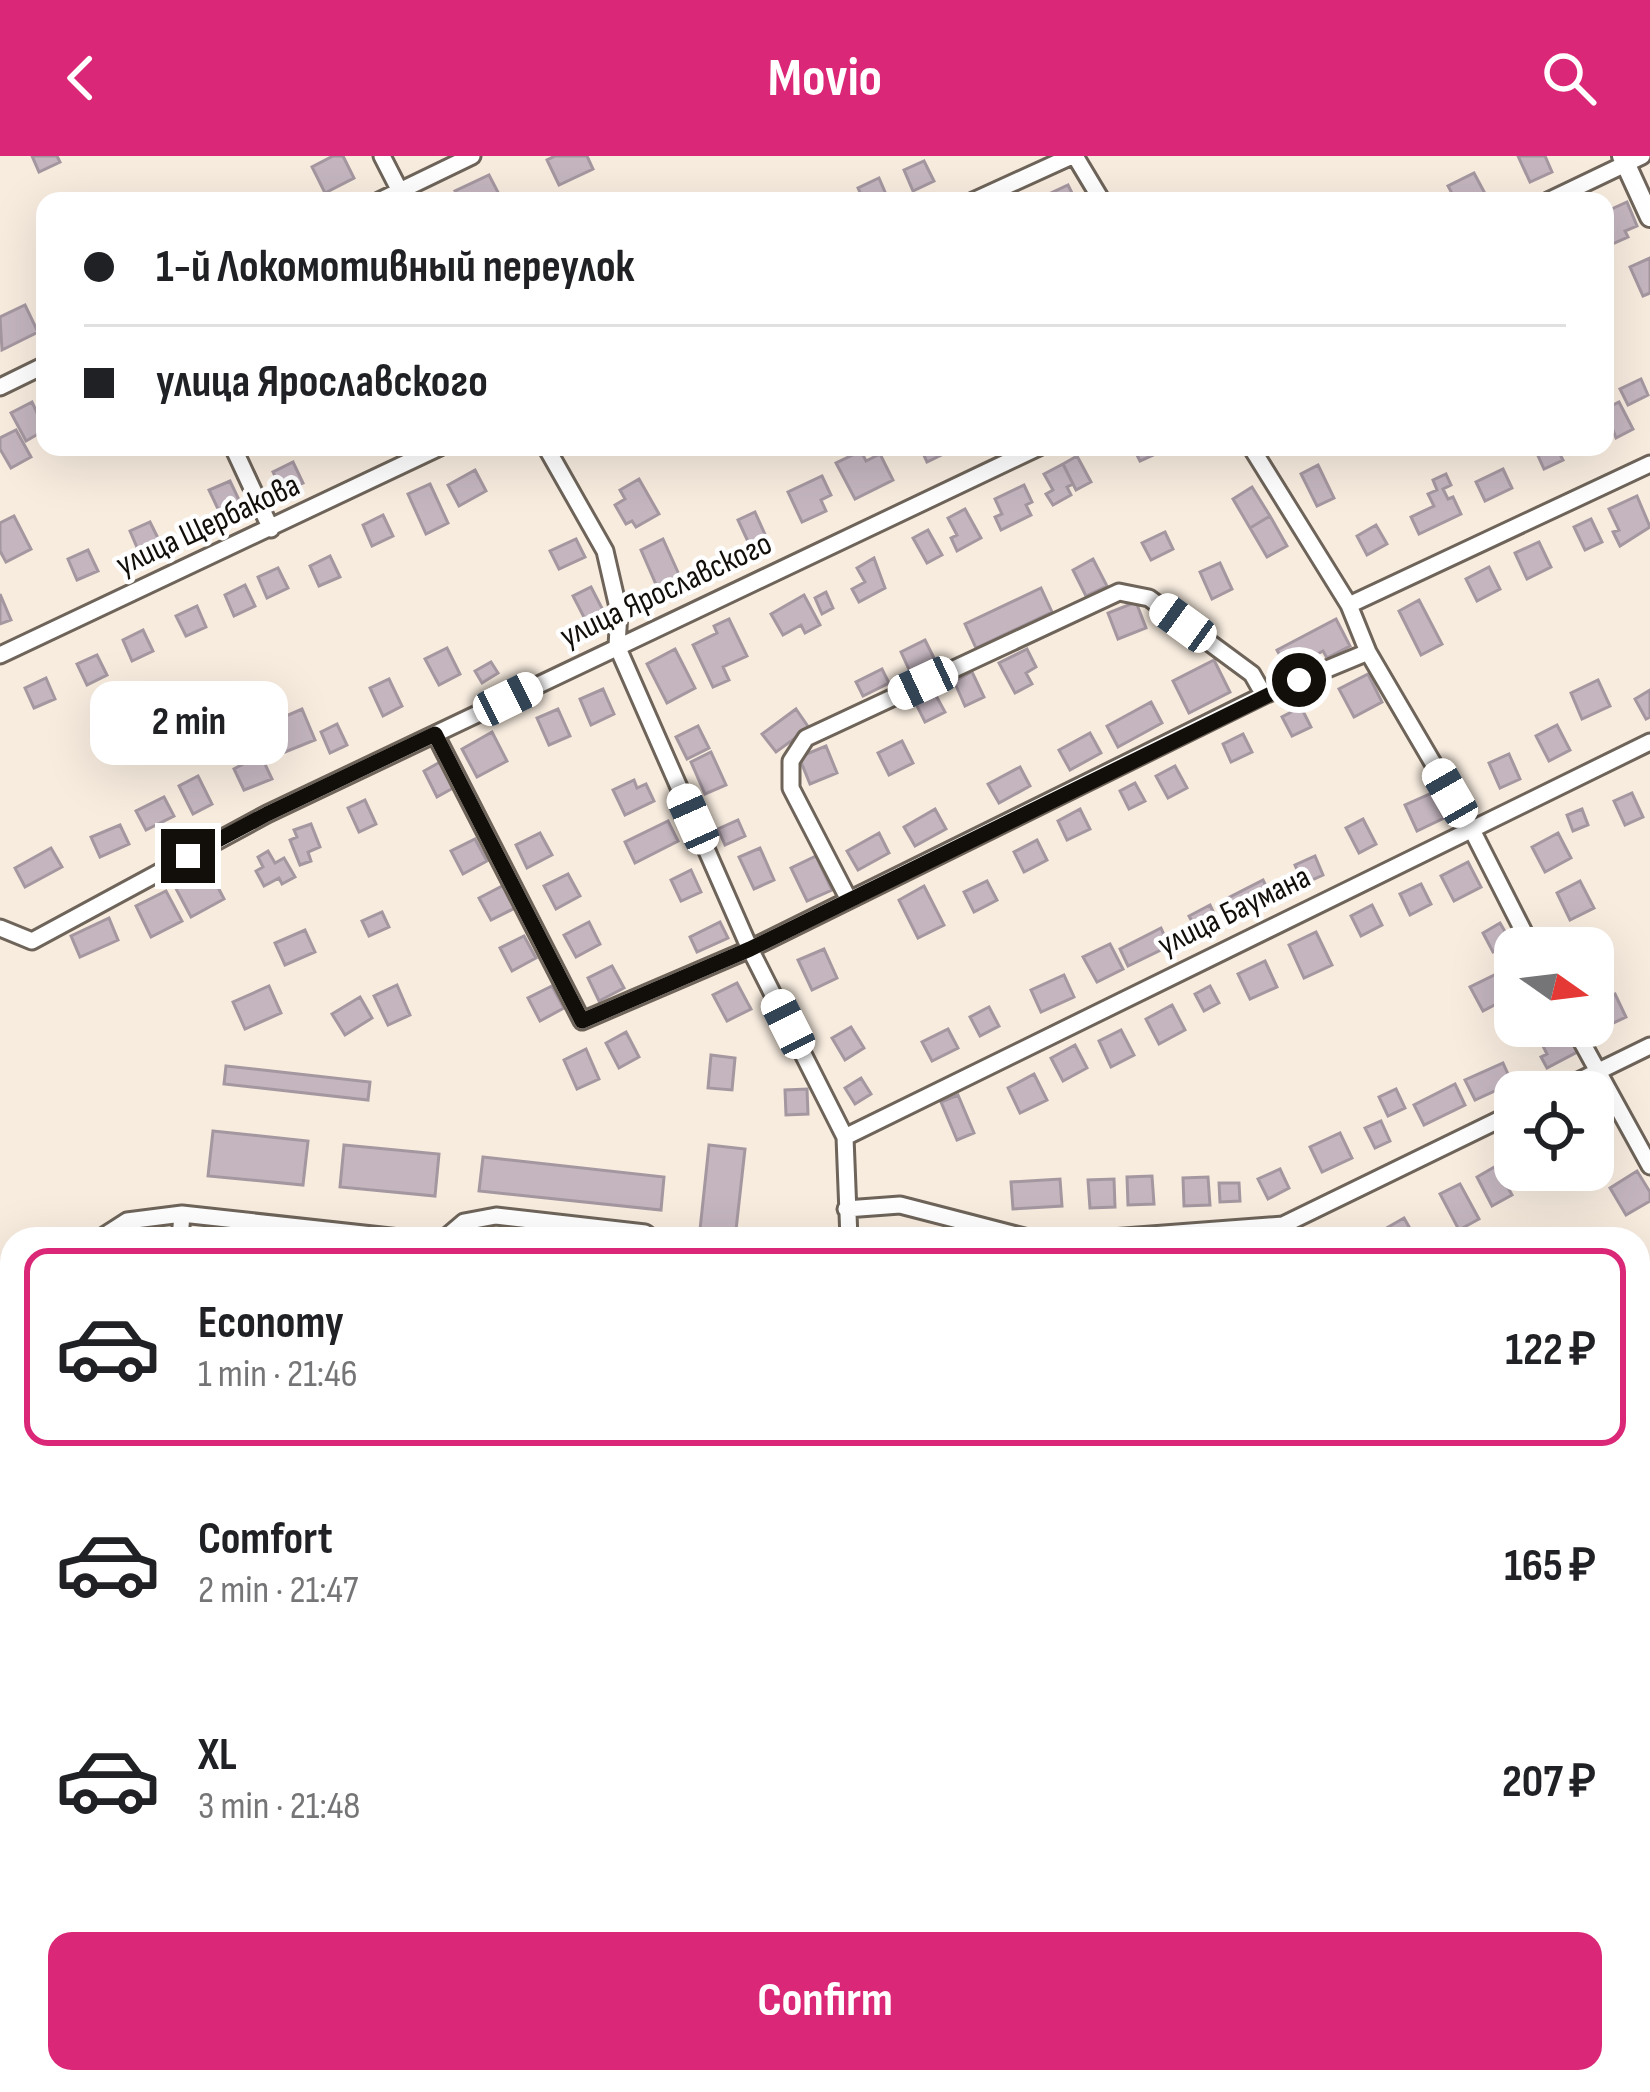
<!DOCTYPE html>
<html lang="en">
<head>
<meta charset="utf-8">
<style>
	body { margin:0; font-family:"Sofia Sans Condensed",sans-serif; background:#f6f6f6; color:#202124; height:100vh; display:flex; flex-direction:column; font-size:45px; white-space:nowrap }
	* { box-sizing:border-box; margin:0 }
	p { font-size:39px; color:#757577 }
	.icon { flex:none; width:66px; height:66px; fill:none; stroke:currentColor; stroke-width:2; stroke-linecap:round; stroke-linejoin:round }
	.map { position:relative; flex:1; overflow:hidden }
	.drawer { position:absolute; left:0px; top:1071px; width:1650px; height:867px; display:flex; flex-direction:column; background:#fff; border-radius:36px 36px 0 0; box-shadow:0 12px 48px #0002 }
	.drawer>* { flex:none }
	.hud { position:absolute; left:36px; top:36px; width:1578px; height:264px; border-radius:24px; box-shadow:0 12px 48px #0002; display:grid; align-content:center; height:264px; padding:0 48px; background:#fff }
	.needle { width:78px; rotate:104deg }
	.buttons { position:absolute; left:1494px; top:771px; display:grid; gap:24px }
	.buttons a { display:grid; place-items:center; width:120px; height:120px; border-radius:24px; background:#fff; box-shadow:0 12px 48px #0002; font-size:60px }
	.end { position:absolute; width:54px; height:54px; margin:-27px; border:15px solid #120e0a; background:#fff; box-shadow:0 0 0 6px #fff }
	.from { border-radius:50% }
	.bubble { position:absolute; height:84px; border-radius:24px; background:#fff; box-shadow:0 12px 48px #0002; font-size:39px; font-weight:700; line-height:84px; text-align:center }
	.car { position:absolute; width:36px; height:72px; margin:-36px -18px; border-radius:15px; box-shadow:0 0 9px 3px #0007; background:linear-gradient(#fff 24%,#345 0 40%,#fff 0 76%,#345 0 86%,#fff 0) }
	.hud b { display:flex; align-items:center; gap:42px; height:114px; font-size:45px }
	.hud b+b { border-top:3px solid #e0e0e0 }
	.hud i { width:30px; height:30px; background:#202124 }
	ul { padding:21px 0 0; list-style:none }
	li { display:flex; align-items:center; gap:36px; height:198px; margin:0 24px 18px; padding:0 24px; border:6px solid transparent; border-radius:24px }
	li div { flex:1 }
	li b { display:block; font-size:45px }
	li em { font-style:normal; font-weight:700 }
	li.current { border-color:#db2777 }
	li>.icon { width:108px; height:108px; stroke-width:1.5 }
	.cta { display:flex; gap:24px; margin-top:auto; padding:24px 48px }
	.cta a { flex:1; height:138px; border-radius:24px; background:#db2777; color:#fff; font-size:48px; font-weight:700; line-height:138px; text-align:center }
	header { display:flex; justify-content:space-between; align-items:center; height:156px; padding:0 48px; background:#db2777; color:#fff; font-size:54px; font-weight:700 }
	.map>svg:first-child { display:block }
</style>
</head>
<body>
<header><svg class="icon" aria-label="back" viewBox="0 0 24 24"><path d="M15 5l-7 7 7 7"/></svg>Movio<svg class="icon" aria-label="search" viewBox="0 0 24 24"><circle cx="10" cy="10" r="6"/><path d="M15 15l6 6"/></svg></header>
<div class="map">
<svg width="1650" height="1936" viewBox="0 0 1650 1936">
	<rect width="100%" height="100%" fill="#f8ecdf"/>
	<path fill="#f1e0cd" d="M0 1583 12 1602V1725L0 1732Z"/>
	<path fill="#e7d3bc" d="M12 1731V1926H194L199 1936H0V1738Z"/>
	<path fill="#c4b5bf" stroke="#a597a0" stroke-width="3" d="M32 0H57L60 6 39 16Z
		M333 0H343L354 22 325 37 312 11Z
		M555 0H587L593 13 559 29 547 4Z
		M1518 0H1545L1552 16 1530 26Z
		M924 5 934 25 913 35 904 14Z
		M1474 17 1489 45H1456L1448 30Z
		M489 19 502 44 460 45 455 35Z
		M879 22 888 43 864 45 858 32Z
		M1068 29 1076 45H1055L1051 37Z
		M1627 46 1637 70 1625 75 1628 81 1610 89 1605 77 1609 68 1605 56Z
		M1650 102V137L1643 140 1630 111Z
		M25 149 38 176 2 194 0 161Z
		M1641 223 1648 239 1628 249 1620 233Z
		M32 246 45 274 26 285 11 257Z
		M1619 246 1633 273 1616 282 1605 253Z
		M16 274 31 301 11 312 0 293V282Z
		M920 291H958L927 306Z
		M1133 291H1162L1164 294 1140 305Z
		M1534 291H1556L1563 304 1544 313Z
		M861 295 866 305 880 298 893 324 855 343 836 307Z
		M1077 300 1091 326 1076 334 1063 308Z
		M293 306 303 327 283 336 273 316Z
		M1063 308 1073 328 1067 331 1071 339 1053 349 1046 338 1053 334 1044 318Z
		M1318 309 1334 342 1317 350 1301 318Z
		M1503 313 1512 332 1485 345 1476 326Z
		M475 314 486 335 459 350 448 329Z
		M1446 318 1451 329 1443 333 1448 343 1453 341 1461 358 1419 378 1411 361 1434 350 1428 338 1437 334 1433 324Z
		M822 320 831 339 821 344 826 355 802 366 788 336Z
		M639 323 659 358 636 371 632 365 626 368 615 349 625 343 620 334Z
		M230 325 240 346 219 355 209 334Z
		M430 328 448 367 426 378 408 338Z
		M1024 329 1032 346 1026 349 1031 359 1001 374 995 361 1002 358 995 343Z
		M1252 331 1270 360 1250 372 1233 343Z
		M1637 340 1650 371 1620 390 1613 376 1619 374 1609 353Z
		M965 353 981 382 957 395 951 382 957 379 948 362Z
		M755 356 767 383 750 390 738 364Z
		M383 359 393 380 372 390 363 369Z
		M14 360 31 393 6 406 0 395V367Z
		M1270 360 1287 390 1267 401 1250 372Z
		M1591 363 1602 386 1585 394 1574 371Z
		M150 366 160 386 139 396 130 375Z
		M1376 369 1387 388 1367 399 1357 380Z
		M928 374 942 399 927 407 913 382Z
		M1165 376 1173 393 1151 404 1142 387Z
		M576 383 585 401 559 413 550 395Z
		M663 383 681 423 658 433 641 394Z
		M1539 386 1551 411 1527 423 1515 397Z
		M88 394 98 415 77 424 68 403Z
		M330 400 340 421 319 430 310 410Z
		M874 402 885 432 859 446 852 433 865 426 857 412Z
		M1093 403 1107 430 1086 440 1073 414Z
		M1220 407 1232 433 1212 443 1200 416Z
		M1489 411 1500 433 1477 445 1466 423Z
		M278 412 288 432 267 442 258 421Z
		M245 429 255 450 234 460 225 439Z
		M591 431 605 458 587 467 573 440Z
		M1041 432 1052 456 976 492 965 468Z
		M826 436 833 452 822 458 815 442Z
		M0 438 11 464 0 468Z
		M804 439 820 469 805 477 801 469 783 479 771 458Z
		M1419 444 1442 488 1421 499 1399 455Z
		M1136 446 1146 472 1118 483 1108 457Z
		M197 450 206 471 186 480 176 460Z
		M729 463 747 500 723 511 729 524 713 531 693 489 717 477 714 470Z
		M1336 463 1350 490 1327 502 1323 495 1288 514 1277 494Z
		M143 474 153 495 132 505 123 484Z
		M925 484 937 508 912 520 901 496Z
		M447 492 460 518 439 529 425 503Z
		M675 493 695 532 667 547 647 508Z
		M1027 493 1036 511 1026 517 1032 528 1015 537 999 507Z
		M97 499 107 519 87 529 77 508Z
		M1214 504 1230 536 1189 557 1173 525Z
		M491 506 498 517 482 527 475 515Z
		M882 513 889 527 863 540 856 526Z
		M972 516 984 541 965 550 954 525Z
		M1368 518 1382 546 1354 561 1339 533Z
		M46 522 55 543 34 552 25 532Z
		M389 523 402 550 383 560 370 532Z
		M1598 524 1610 550 1582 563 1571 537Z
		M603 533 614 558 591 569 580 543Z
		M933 534 945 556 925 566 914 544Z
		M1650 534V561L1646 563 1635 543Z
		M1151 546 1162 567 1118 591 1107 570Z
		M1301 551 1311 571 1292 580 1282 561Z
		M302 553 315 584 285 596 272 566Z
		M558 553 570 580 549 589 537 562Z
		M796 553 809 572 776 596 762 578Z
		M337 568 347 589 330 597 321 576Z
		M1557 569 1570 594 1549 605 1536 580Z
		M698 570 709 592 687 603 676 581Z
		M492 576 507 605 477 621 462 593Z
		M1090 577 1101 597 1070 614 1059 594Z
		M1243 578 1252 596 1231 606 1223 588Z
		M902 585 913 607 889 619 878 597Z
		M253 589 256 595 267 590 273 601 264 606 272 623 244 634 234 613 247 606 241 595Z
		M826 590 837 617 810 628 799 601Z
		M711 596 726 629 705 638 691 606Z
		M1509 598 1520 623 1500 632 1489 607Z
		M442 605 455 631 437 641 424 615Z
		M1175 610 1187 632 1168 642 1156 620Z
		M1020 611 1030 630 999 647 988 628Z
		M198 620 212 648 193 658 179 630Z
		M634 624 637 632 646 628 654 645 625 659 613 634Z
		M1135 627 1145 645 1129 653 1120 635Z
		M1432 637 1444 662 1417 675 1405 649Z
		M1632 637 1643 661 1625 669 1614 645Z
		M164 641 174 660 146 674 136 655Z
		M365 644 376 668 359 676 348 652Z
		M935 653 946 673 915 690 904 671Z
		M1080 653 1090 673 1067 684 1058 665Z
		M1582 653 1588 669 1573 675 1567 659Z
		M1363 663 1376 688 1359 697 1346 672Z
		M738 664 745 680 725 689 718 673Z
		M668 665 678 685 635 707 625 686Z
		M311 668 320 691 308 696 311 705 300 709 290 684 297 681 294 674Z
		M120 669 129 688 100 701 91 681Z
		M540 677 552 699 527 712 516 689Z
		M879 677 889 697 858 714 847 695Z
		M1558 677 1571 702 1545 716 1532 691Z
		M475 683 487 705 463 718 451 695Z
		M1037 684 1047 704 1024 716 1014 696Z
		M51 692 62 711 25 731 15 712Z
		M760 692 774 724 754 733 739 701Z
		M268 695 275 707 284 702 295 721 282 728 279 722 264 730 256 715 263 711 258 701Z
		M816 700 832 734 807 745 791 712Z
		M1315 700 1323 719 1303 728 1295 709Z
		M1468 706 1481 731 1454 745 1441 720Z
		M208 712 224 743 191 761 174 729Z
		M691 714 701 736 681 745 671 724Z
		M568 718 580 740 556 753 544 730Z
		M1263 724 1274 746 1238 763 1228 742Z
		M987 725 997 744 974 756 964 736Z
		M1580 725 1594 752 1570 764 1557 737Z
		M1421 728 1431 748 1410 759 1400 738Z
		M504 729 515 752 491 764 479 742Z
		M924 730 944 769 918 782 899 744Z
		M166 735 182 765 151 781 136 750Z
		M1210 749 1219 768 1199 778 1189 760Z
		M1372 749 1382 769 1361 780 1351 760Z
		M382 756 389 771 369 780 362 765Z
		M109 762 118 784 80 801 71 780Z
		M589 766 600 788 576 801 564 779Z
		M720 766 728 782 697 796 690 781Z
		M1500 767 1511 786 1493 796 1483 777Z
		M1161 772 1169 790 1128 810 1120 793Z
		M305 774 315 796 285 809 275 787Z
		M1316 776 1332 809 1304 822 1289 789Z
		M524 780 536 802 512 815 500 792Z
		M1110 788 1123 813 1097 826 1083 801Z
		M824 793 837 822 812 834 798 804Z
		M1265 805 1277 831 1250 843 1238 818Z
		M1515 809V859L1504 844 1483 855 1470 831Z
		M612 810 624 832 599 845 588 822Z
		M1064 819 1074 841 1041 856 1031 834Z
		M737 827 751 853 727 865 713 839Z
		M397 829 410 859 388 869 374 840Z
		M269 830 281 857 245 873 233 846Z
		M552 830 564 852 540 865 528 842Z
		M1210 830 1219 847 1204 855 1195 838Z
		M1615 838 1626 861 1609 869 1598 846Z
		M360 841 372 862 345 879 332 858Z
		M1172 849 1185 874 1159 888 1146 863Z
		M989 851 999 870 980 880 970 861Z
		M1547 870H1566L1579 895 1547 912 1541 901 1547 898 1542 888 1553 882Z
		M851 871 864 892 845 904 832 882Z
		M948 873 958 892 932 905 922 886Z
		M1121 874 1134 899 1111 911 1099 885Z
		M626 876 639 901 619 912 606 887Z
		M1075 889 1087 912 1063 925 1051 902Z
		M586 893 599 923 577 933 564 904Z
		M711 899 735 902 732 934 708 932Z
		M1503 907 1512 927 1475 944 1465 924Z
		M226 910 370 926 368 944 224 928Z
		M1034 918 1047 944 1020 957 1008 932Z
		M861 922 871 938 855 948 845 932Z
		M1455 928 1465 949 1424 969 1414 949Z
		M807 933 808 958 786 959 785 934Z
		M1396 933 1405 952 1388 960 1379 941Z
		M958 939 974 977 957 984 941 946Z
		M1381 965 1390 985 1375 992 1365 972Z
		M213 975 308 985 303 1029 208 1020Z
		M1340 977 1352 1002 1322 1016 1310 991Z
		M344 989 439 998 435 1040 340 1031Z
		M709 989 745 993 735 1083H699Z
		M483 1001 664 1021 661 1054 479 1035Z
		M1496 1010 1512 1039 1492 1050 1477 1021Z
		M1280 1013 1289 1032 1268 1043 1258 1023Z
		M1637 1015 1650 1036V1045L1626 1059 1610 1032Z
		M1152 1020 1154 1048 1128 1049 1127 1021Z
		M1208 1021 1210 1049 1184 1050 1183 1022Z
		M1060 1023 1062 1050 1013 1053 1011 1026Z
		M1114 1023 1115 1051 1090 1052 1088 1024Z
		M1219 1027H1239L1240 1045 1220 1046Z
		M1460 1028 1479 1063 1459 1074 1440 1038Z
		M1404 1062 1416 1083H1388L1383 1074Z
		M12 1206V1261L6 1260Z
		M0 1290 12 1291V1321L0 1320Z
		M0 1345 12 1346 11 1364 0 1363Z
		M0 1376H12V1423L0 1422Z
		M1650 1423V1454H1649L1638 1429Z
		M11 1448 12 1450V1487L0 1468V1455Z
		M1638 1609 1650 1632V1729L1638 1705Z
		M1647 1723 1650 1769 1638 1775V1727Z
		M1650 1863V1917L1638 1893V1869Z
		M393 1926H421L425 1935 380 1936Z
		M504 1926H535L538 1932 509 1936Z
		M691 1926H719L724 1936H696Z
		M912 1926H947L952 1936H912L908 1928Z
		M1092 1926H1113L1117 1936H1097Z
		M1363 1926H1388L1389 1929 1369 1936Z
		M1533 1926H1567L1571 1936H1536Z"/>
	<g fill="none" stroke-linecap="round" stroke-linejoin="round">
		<defs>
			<path id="service" d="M1647 1603 1650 1610
				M1587 1926 1592 1936"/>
			<path id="minor" d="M382 0 405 45
				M1075 0 1102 45
				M379 45 472 0
				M973 45 1072 0
				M1548 45 1642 0
				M0 231 45 209
				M233 291 271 373
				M546 291 605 395 619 456 617 490 750 793 845 981 849 1083
				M1251 291 1349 449 1368 496 1471 672 1532 792
				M1349 449 1650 308
				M0 499 440 291
				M435 578 582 865 750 793 1264 539 1368 496
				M849 744 791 632V605L806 582 1119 436 1149 442 1252 518 1264 539
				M0 772 32 785 267 658 1039 291
				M1573 870 1650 1010
				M1556 936 1650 890
				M845 981 1650 586
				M846 1053 900 1049 1032 1083
				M99 1083 127 1065 182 1058 409 1083
				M180 1083 182 1058
				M444 1083 464 1066 496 1060 645 1077 653 1083
				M1098 1083 1283 1069 1515 956
				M0 1185 12 1172
				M1638 1209 1650 1203
				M1638 1409 1650 1403
				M1638 1847 1650 1840
				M806 1926 811 1936
				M1211 1926 1216 1936
				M593 1936 613 1926
				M1005 1936 1024 1926
				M1467 1936 1486 1926"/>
			<path id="tertiary" d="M1622 0 1650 61
				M0 1545 12 1565
				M222 1926 227 1936"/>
		</defs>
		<use href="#service" stroke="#6e6459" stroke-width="14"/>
		<use href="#minor" stroke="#6e6459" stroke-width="21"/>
		<use href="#tertiary" stroke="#6e6459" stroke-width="24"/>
		<use href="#service" stroke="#fff" stroke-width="8"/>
		<use href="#minor" stroke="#fff" stroke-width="15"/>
		<use href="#tertiary" stroke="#fff" stroke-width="18"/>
	</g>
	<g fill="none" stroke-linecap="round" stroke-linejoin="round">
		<path stroke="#120e0a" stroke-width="15" d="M188 700 267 658 435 578 582 865 750 793 1299 524"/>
	</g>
	<g text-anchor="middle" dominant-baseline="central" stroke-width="9" stroke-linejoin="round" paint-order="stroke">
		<g font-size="33" fill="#120e0a" stroke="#fff">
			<text transform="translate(208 369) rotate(-25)">улица Щербакова</text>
			<text transform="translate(666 434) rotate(-25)">улица Ярославского</text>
			<text transform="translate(1234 755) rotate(-26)">улица Баумана</text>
		</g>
	</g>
</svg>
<div class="buttons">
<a><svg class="needle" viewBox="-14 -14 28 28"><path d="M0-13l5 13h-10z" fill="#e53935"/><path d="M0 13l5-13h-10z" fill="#757577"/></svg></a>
<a><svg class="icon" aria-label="locate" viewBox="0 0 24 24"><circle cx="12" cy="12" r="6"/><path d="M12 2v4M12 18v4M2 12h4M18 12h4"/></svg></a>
</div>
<i class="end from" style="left:1299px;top:524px"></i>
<i class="end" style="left:188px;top:700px"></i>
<div class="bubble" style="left:90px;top:525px;width:198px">2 min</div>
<i class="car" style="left:1183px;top:467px;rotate:306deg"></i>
<i class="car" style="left:923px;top:527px;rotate:245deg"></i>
<i class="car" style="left:508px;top:543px;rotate:64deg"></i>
<i class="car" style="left:1450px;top:637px;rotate:330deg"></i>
<i class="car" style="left:693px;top:663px;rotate:336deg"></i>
<i class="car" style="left:788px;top:868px;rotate:333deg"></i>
<div class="hud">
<b><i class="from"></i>1-й Локомотивный переулок</b>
<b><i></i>улица Ярославского</b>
</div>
<section class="drawer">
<ul>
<li class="current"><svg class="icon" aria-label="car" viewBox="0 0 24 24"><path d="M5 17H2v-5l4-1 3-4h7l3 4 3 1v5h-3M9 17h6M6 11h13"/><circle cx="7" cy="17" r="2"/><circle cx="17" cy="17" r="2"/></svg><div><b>Economy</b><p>1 min · 21:46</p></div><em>122 ₽</em></li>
<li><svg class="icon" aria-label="car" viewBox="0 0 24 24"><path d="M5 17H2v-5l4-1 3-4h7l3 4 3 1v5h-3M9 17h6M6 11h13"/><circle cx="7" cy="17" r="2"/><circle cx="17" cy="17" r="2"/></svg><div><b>Comfort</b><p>2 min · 21:47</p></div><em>165 ₽</em></li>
<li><svg class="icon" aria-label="car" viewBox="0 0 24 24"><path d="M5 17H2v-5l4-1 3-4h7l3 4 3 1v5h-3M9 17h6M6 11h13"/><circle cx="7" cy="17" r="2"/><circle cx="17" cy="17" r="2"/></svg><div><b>XL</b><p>3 min · 21:48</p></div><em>207 ₽</em></li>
</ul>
<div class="cta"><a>Confirm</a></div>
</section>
</div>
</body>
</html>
